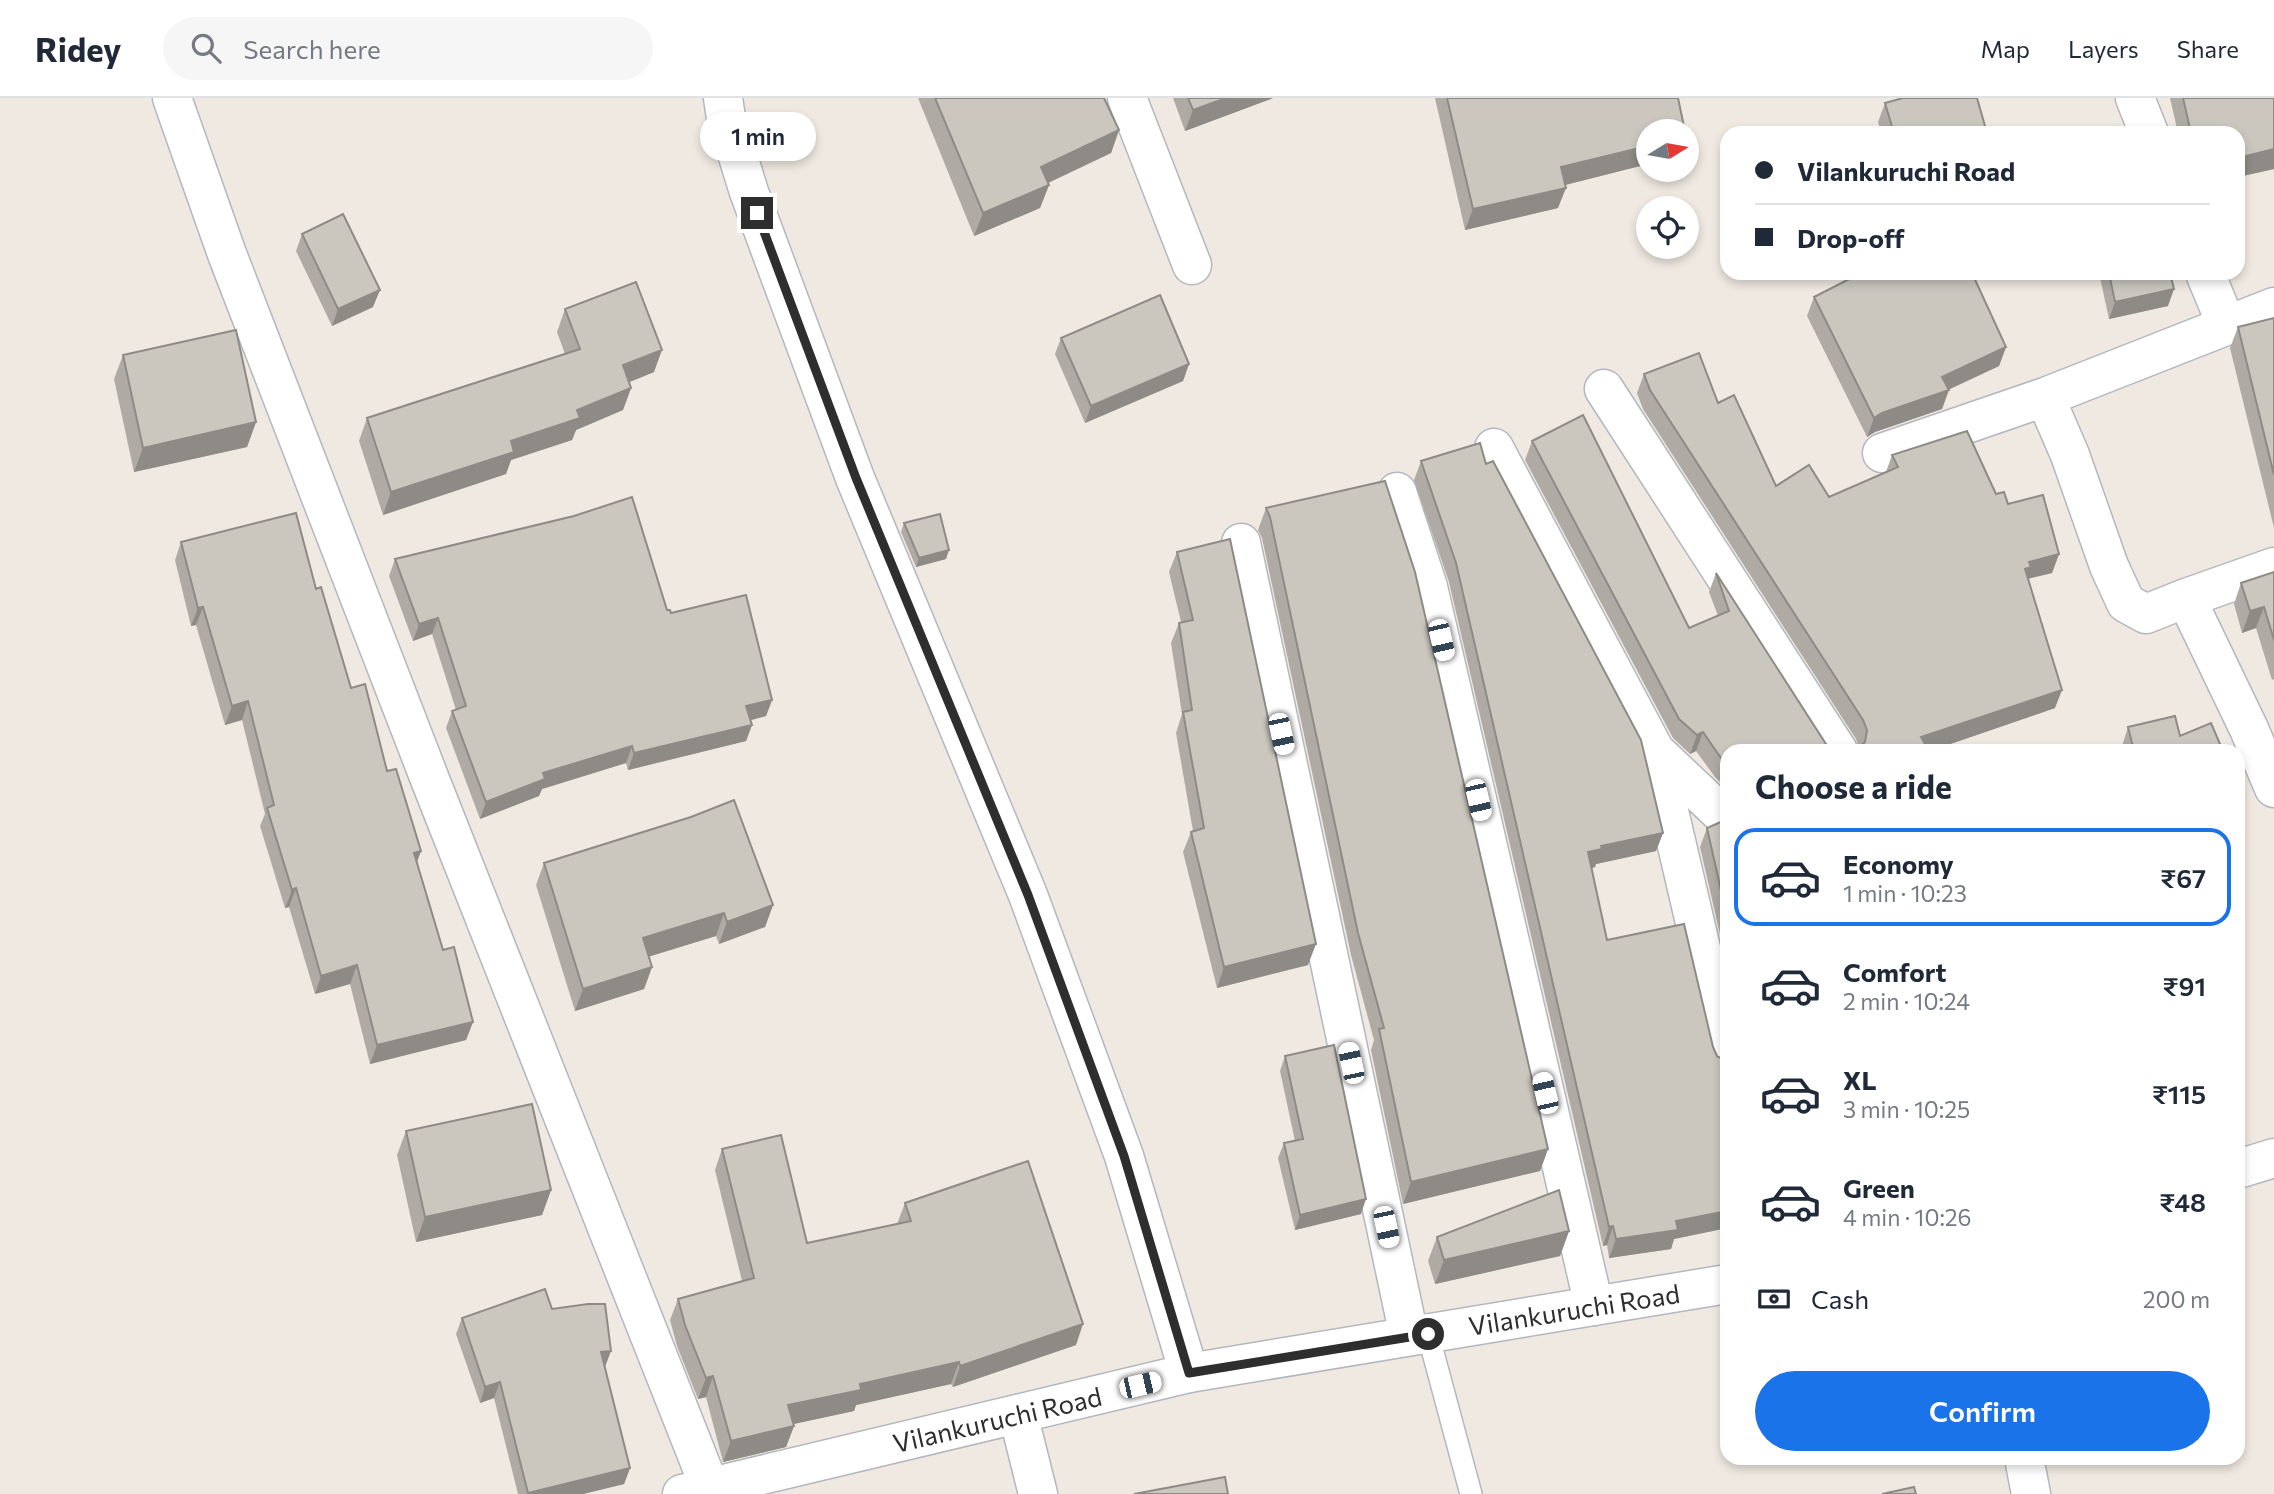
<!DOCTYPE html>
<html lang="en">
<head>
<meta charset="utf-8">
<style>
	body { margin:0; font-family:Commissioner,sans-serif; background:#f6f6f7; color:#1f2937; height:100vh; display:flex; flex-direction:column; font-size:26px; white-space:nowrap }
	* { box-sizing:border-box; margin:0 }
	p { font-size:23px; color:#747a83 }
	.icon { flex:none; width:38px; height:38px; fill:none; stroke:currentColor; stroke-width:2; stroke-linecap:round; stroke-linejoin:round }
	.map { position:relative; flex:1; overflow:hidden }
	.panel { position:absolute; left:1720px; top:646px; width:525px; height:721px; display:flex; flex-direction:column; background:#fff; border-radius:21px; box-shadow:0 4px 10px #0003 }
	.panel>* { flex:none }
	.guide { position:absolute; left:1720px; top:28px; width:525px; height:154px; border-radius:21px; box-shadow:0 4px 10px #0003; display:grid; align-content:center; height:154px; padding:0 35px; background:#fff }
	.needle { width:46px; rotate:79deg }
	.buttons { position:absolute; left:1636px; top:21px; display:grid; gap:14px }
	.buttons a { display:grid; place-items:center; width:63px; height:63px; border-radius:50%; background:#fff; box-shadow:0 4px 10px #0003; font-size:35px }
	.end { position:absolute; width:32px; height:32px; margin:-16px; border:9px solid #2e2e2e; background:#fff; box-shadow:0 0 0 4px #fff }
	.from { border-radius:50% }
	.bubble { position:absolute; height:49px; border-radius:24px; background:#fff; box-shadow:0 4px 10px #0003; font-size:23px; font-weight:600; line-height:49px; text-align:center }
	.car { position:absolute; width:21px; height:42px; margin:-21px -10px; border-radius:9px; box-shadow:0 0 5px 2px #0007; background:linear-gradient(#fff 24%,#345 0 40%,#fff 0 76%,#345 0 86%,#fff 0) }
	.guide b { display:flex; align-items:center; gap:24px; height:66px; font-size:26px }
	.guide b+b { border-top:2px solid #e0e1e3 }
	.guide i { width:18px; height:18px; background:#1f2937 }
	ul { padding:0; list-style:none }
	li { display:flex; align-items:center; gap:21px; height:98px; margin:0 14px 10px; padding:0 21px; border:4px solid transparent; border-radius:21px }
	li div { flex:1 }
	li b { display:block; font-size:26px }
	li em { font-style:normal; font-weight:600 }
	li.current { border-color:#1a73e8 }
	li>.icon { width:63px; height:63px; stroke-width:1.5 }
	h2 { padding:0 35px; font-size:32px; line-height:84px }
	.pay { display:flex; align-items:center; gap:18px; height:77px; padding:0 35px; font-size:26px }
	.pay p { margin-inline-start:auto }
	.primary-button { display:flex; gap:14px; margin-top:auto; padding:14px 35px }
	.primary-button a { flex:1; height:80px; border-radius:42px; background:#1a73e8; color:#fff; font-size:28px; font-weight:600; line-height:80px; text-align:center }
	header { display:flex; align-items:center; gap:42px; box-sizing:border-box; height:98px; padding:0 35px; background:#fff; border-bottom:2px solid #e0e1e3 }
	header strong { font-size:33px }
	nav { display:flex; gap:38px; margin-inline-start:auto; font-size:24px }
	.search { width:490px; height:63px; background:#f6f6f7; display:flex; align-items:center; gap:18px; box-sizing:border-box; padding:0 24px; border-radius:38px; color:#747a83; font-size:26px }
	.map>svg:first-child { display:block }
</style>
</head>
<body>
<header>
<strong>Ridey</strong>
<div class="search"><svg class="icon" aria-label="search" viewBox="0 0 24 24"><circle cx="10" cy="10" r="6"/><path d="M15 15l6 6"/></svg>Search here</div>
<nav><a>Map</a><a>Layers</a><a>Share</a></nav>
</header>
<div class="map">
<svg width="2274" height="1396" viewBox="0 0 2274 1396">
	<rect width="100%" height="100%" fill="#efe9e1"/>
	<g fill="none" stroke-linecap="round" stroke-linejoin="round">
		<defs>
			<path id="lane" d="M1428 1236 1471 1396"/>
			<path id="street" d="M172 0 227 156 429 679 710 1390
				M723 0 726 20 749 94 855 380 1028 797 1124 1058 1189 1275
				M1127 0 1192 167
				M2135 0 2149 35
				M2205 175 2226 226
				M2274 209 2045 299 2070 357 2109 468 2126 505 2146 516 2186 500 2249 631 2274 690
				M1604 291 1838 653
				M1494 350 1655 653 1727 962
				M1882 355 2045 299
				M1397 394 1428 489 1594 1208
				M1241 445 1409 1238
				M2186 500 2274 469
				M1655 653 1727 721
				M1018 1316 1038 1396
				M2024 1360 2031 1396"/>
			<path id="secondary" d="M2238 1071 2274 1060
				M682 1396 1189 1275 1727 1186"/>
		</defs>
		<use href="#lane" stroke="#b4b7c1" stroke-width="24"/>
		<use href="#street" stroke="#b4b7c1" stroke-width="41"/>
		<use href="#secondary" stroke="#b4b7c1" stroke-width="41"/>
		<use href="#lane" stroke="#fff" stroke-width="21"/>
		<use href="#street" stroke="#fff" stroke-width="38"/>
		<use href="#secondary" stroke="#fff" stroke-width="38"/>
	</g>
	<path fill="#afaba4" d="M918 0H1104L1119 32 1111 55 1048 85 1049 87 1040 110 974 138Z
		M1173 0H1273L1185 33Z
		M1435 0H1678L1648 33V66L1565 87 1558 110 1465 132Z
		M2170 0H2274V71L2238 79V35H2178Z
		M1885 5 1987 35H1881L1878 24Z
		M302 136 373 209 332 228 296 153Z
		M1861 175H1991L1975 181 2006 249 1999 268 1948 292 1942 311 1875 334 1867 339 1807 218 1814 199Z
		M2099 175H2170L2168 208 2109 221Z
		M565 211 654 274 629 284 631 290 623 312 576 332 572 342 511 362 506 376 383 417 359 343 367 320 565 256 557 234Z
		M2274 220V430L2230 250 2238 229Z
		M1061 240 1189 266 1183 283 1085 325 1055 256Z
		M123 257 256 324 247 349 134 374 114 281Z
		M1644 276 1718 305 1776 388 1829 399 1886 374 1892 357 1996 396 2008 406 2059 456 2052 475 2028 481 2055 610 1930 653 1859 650 1856 641 1643 311 1637 295Z
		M1532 343 1689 530 1718 518 1709 494 1716 475 1826 646 1727 653V691L1715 679 1696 653 1690 656 1673 640 1525 362Z
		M1421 363 1486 366 1663 735 1656 753 1596 766 1595 769 1592 770 1607 842 1713 949 1717 958 1727 964V1130L1674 1141 1671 1151 1609 1160 1607 1147 1603 1148 1449 484 1414 382Z
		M1266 410 1548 1051 1540 1073 1403 1106 1371 952 1374 942 1351 857 1262 440 1258 432Z
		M904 425 946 461 916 469 901 434Z
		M181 444 316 491 351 590 421 753 417 764 443 852 473 924 466 942 370 966 350 886 315 896 289 809 285 810 260 728 265 716 242 622 225 627 196 527 191 528 175 462Z
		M1177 454 1308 867 1217 890 1183 754 1191 734 1193 733 1176 635 1182 616 1171 545 1179 525 1181 524 1169 474Z
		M395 461 667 512 772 602 766 618 751 622 752 627 746 643 628 672 626 665 542 691 539 698 480 721 446 630 452 613 456 612 432 536 413 543 389 478Z
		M2274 474V581L2272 582 2256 530 2242 535 2234 506 2241 485Z
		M2128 629 2180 638 2223 653H2124L2123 645Z
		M1727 722V867L1700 749 1707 730Z
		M544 765 773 807 765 829 719 846 716 838 649 858 652 869 644 891 575 913 536 787Z
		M1285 958 1361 1116 1295 1132 1278 1060 1284 1045 1295 1043 1280 973Z
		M406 1033 551 1092 542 1117 416 1144 397 1057Z
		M722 1051 807 1145 897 1126 905 1105 1076 1247 953 1289 951 1286 856 1307 854 1313 793 1326 794 1328 786 1349 723 1364 706 1299 698 1301 677 1248 670 1222 678 1201 742 1183 715 1072Z
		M1569 1133 1560 1158 1435 1186 1428 1163 1437 1139Z
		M552 1211 605 1269 630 1370 624 1386 583 1396H518L494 1300 480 1305 456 1236 462 1220Z"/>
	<path fill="#8e8b86" d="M1226 0H1273L1185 33 1193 12Z
		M1119 32 1111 55 1033 92 1041 69Z
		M1648 48V66L1553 90 1561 69Z
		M2274 51V71L2238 79V60Z
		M1049 87 1040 110 974 138 983 115Z
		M1566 90 1558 110 1465 132 1473 111Z
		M1965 175H1991L1961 186Z
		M2174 191 2168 208 2109 221 2115 204Z
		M380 192 373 209 332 228 338 211Z
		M2006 249 1999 268 1941 295 1949 292 1942 311 1875 334 1867 339 1874 320 1942 279Z
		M662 252 654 274 615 290 623 267Z
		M1189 266 1183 283 1085 325 1091 308Z
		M631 290 623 312 576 332 572 342 511 362 506 376 383 417 391 394 511 343 577 312Z
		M256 324 247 349 134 374 143 350Z
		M949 452 946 461 916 469 919 460Z
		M2059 456 2052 475 2026 481 2025 471 2029 464Z
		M203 509 196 527 191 528 198 510Z
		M2264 509 2256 530 2242 535 2250 513Z
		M438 520 432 536 413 543 419 526Z
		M2062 592 2055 610 1930 653 1921 639Z
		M772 602 766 618 740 625 746 608Z
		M248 603 242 622 225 627 232 608Z
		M752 627 746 643 628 672 634 655Z
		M1703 634 1696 653 1690 656 1697 637Z
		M632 648 626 665 542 691 539 698 480 721 486 704 543 675Z
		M1663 735 1656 753 1596 766 1595 769 1581 773 1588 754 1601 748Z
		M421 753 414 771V755Z
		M296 790 289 809 285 810 292 792Z
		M773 807 765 829 719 846 727 824Z
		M724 815 716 838 635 863 643 840Z
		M1316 846 1308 867 1217 890 1224 869Z
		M357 867 350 886 315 896 321 878Z
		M652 869 644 891 575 913 583 891Z
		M473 924 466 942 370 966 377 947Z
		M1548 1051 1540 1073 1403 1106 1411 1084Z
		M551 1092 542 1117 416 1144 425 1119Z
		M1366 1101 1361 1116 1295 1132 1300 1117Z
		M1727 1113V1130L1674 1141 1671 1151 1609 1160 1616 1141 1676 1123Z
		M1613 1128 1607 1147 1603 1148 1609 1129Z
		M1569 1133 1560 1158 1435 1186 1444 1162Z
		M1083 1226 1076 1247 953 1289 960 1268Z
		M611 1253 605 1269 601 1254Z
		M959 1264 951 1286 856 1307 854 1313 780 1329 788 1307 860 1286Z
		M713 1278 706 1299 698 1301 706 1280Z
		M500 1284 494 1300 480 1305 485 1289Z
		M794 1328 786 1349 723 1364 731 1343Z
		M630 1370 624 1386 583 1396H527L528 1395Z"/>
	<path fill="#cbc7bf" stroke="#8e8b86" stroke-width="2" d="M935 0H1104L1119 32 1041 69 1049 87 983 115Z
		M1188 0H1226L1193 12Z
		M1447 0H1678L1685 33H1648V48L1561 69 1566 90 1473 111Z
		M1903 0H1977L1987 35H1894L1885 5Z
		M2183 0H2274V51L2238 60V35H2191Z
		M343 116 380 192 338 211 302 136Z
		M1861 175H1972L2006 249 1942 279 1949 292 1882 315 1874 320 1814 199Z
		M2109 175H2170L2174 191 2115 204Z
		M636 184 662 252 623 267 631 290 577 312 580 320 511 343 514 354 391 394 367 320 580 251 565 211Z
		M1160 197 1189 266 1091 308 1061 240Z
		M2274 220V377L2238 229Z
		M236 232 256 324 143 350 123 257Z
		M1699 255 1718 305 1734 297 1776 388 1809 367 1829 399 1898 369 1892 357 1967 333 1996 396 2004 394 2008 406 2043 397 2059 456 2029 464 2031 469 2025 471 2062 592 1921 639 1929 653H1856L1865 644 1867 632 1863 622 1650 292 1644 276Z
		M1583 317 1689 530 1729 513 1716 475 1826 646 1834 653H1727V666L1721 660 1703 634 1697 637 1679 621 1532 343Z
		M1480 345 1486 366 1493 363 1641 642 1663 735 1601 748 1602 751 1588 754 1607 842 1684 826 1713 949 1717 958 1727 964V1113L1676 1123 1678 1132 1616 1141 1613 1128 1609 1129 1456 465 1421 363Z
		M1385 383 1415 474 1548 1051 1411 1084 1379 931 1384 930 1358 835 1270 419 1266 410Z
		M632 399 667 512H670L671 515 746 497 772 602 746 608 752 627 634 655 632 648 543 675 545 681 486 704 452 613 466 608 438 520 419 526 395 461 574 418Z
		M296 415 316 491 321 489 351 590 365 586 387 673 396 671 421 753 414 755 443 852 454 849 473 924 377 947 357 867 321 878 296 790 292 792 267 710 274 707 248 603 232 608 203 509 198 510 181 444Z
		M940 416 949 452 919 460 904 425Z
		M1230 441 1316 846 1224 869 1191 734 1204 730 1183 614 1192 612 1179 525 1193 522 1177 454Z
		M2274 474V542L2264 509 2250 513 2241 485Z
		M2175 618 2180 638 2211 625 2223 653H2134L2128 629Z
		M734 702 773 807 727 824 724 815 643 840 652 869 583 891 544 765 691 719Z
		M1725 722H1727V819L1707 730Z
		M1334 947 1366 1101 1300 1117 1284 1045 1303 1041 1285 958Z
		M532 1006 551 1092 425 1119 406 1033Z
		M781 1037 807 1145 911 1123 905 1105 1028 1063 1083 1226 960 1268 959 1264 860 1286 861 1292 788 1307 794 1328 731 1343 713 1278 706 1280 685 1227 678 1201 754 1180 722 1051Z
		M1559 1092 1569 1133 1444 1162 1437 1139Z
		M545 1191 552 1211 588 1206H605L611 1253 601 1254 630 1370 528 1395 500 1284 485 1289 462 1220Z
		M1225 1379 1228 1396H1134Z
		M1914 1389 1916 1396H1882Z"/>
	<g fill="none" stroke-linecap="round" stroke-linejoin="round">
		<path stroke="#2e2e2e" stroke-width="9" d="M757 115 856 380 1028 797 1124 1058 1189 1275 1428 1236"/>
	</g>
	<g text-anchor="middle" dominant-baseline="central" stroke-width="5" stroke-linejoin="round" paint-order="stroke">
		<g font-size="26" fill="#2e2e2e" stroke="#fff">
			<text transform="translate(1574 1211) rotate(-9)">Vilankuruchi Road</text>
			<text transform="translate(997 1321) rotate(-13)">Vilankuruchi Road</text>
		</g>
	</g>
</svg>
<div class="buttons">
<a><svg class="needle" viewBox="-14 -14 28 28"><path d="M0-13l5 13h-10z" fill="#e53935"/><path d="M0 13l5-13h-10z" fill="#747a83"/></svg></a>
<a><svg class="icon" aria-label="locate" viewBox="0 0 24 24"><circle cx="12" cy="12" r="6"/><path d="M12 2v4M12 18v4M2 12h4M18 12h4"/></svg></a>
</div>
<i class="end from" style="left:1428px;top:1236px"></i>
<i class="end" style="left:757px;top:115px"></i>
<div class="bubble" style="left:700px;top:14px;width:116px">1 min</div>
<i class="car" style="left:1441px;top:542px;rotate:167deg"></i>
<i class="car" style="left:1281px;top:636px;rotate:168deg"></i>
<i class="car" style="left:1478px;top:702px;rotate:167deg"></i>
<i class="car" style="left:1351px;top:965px;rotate:348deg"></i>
<i class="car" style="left:1545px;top:995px;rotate:347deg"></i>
<i class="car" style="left:1386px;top:1129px;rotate:168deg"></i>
<i class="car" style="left:1140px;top:1287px;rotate:77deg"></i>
<div class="guide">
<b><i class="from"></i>Vilankuruchi Road</b>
<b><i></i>Drop-off</b>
</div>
<section class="panel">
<h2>Choose a ride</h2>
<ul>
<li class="current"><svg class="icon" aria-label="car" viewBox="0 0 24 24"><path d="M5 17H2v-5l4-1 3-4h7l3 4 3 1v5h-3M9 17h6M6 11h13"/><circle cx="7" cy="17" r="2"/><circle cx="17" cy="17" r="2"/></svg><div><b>Economy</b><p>1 min · 10:23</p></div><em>₹67</em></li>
<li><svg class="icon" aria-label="car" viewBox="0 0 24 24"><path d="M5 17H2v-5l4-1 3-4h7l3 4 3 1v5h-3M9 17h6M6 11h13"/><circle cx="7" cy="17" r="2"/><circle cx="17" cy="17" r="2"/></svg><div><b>Comfort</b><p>2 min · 10:24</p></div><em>₹91</em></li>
<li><svg class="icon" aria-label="car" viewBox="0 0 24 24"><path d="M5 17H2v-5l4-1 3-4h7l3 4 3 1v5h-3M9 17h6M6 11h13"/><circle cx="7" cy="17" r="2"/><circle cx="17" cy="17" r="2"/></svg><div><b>XL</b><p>3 min · 10:25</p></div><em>₹115</em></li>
<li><svg class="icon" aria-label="car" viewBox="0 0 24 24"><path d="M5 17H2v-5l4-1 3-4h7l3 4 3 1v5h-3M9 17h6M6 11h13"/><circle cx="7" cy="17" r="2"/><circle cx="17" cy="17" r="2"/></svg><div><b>Green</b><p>4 min · 10:26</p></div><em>₹48</em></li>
</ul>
<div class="pay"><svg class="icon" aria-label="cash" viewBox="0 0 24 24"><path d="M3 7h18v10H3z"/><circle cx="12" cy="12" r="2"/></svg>Cash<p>200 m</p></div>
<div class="primary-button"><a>Confirm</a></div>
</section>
</div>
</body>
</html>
